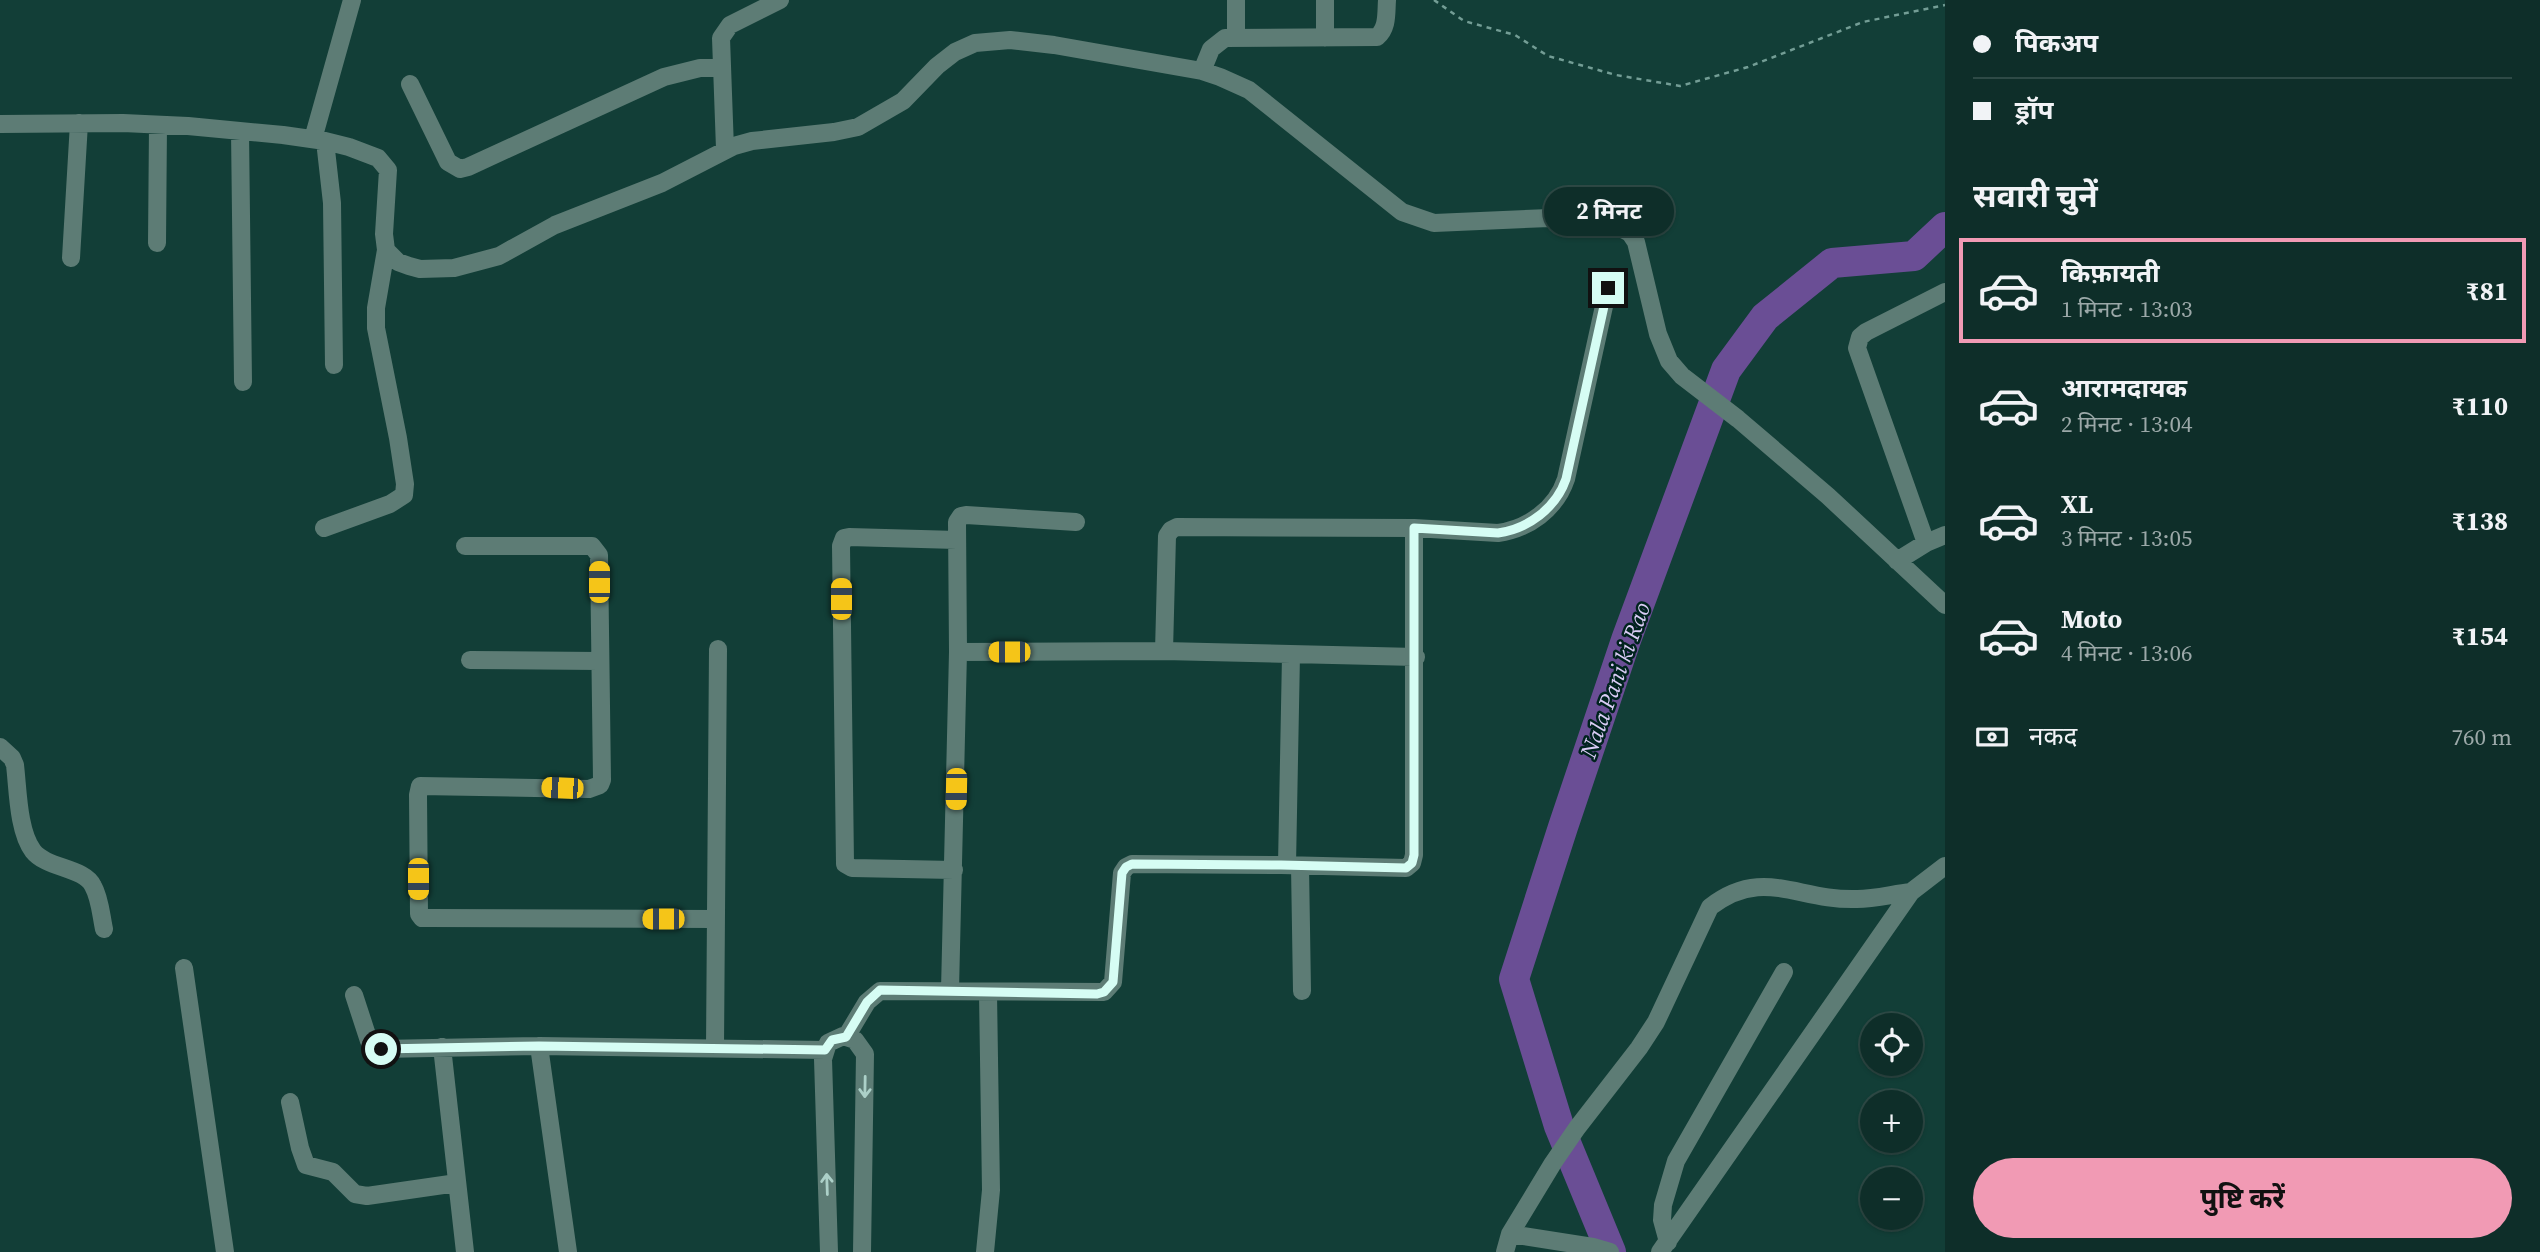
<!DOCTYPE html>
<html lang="hi">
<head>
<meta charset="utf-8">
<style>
	body { margin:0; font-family:"Source Serif 4","Noto Sans Devanagari",serif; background:#1c3a35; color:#f1f3f6; height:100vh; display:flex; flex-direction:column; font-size:26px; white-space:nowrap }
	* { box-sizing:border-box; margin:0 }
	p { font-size:23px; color:#9ba8a8 }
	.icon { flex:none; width:38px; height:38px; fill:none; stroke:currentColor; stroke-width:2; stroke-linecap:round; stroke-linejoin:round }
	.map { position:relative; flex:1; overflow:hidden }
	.sheet { display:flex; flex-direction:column; background:#0e2e29; width:595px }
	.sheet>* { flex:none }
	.banner { display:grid; align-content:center; height:154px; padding:0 28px; background:#0e2e29 }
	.buttons { position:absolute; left:1860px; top:1013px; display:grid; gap:14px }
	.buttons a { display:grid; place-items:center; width:63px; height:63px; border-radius:50%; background:#0e2e29; box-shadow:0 2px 5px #0004,0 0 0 2px #2e4a46; font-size:35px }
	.end { position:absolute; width:32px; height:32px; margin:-16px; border:9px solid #d6fdf4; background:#111; box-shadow:0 0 0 4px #111 }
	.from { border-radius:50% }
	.bubble { position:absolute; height:49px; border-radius:24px; background:#0e2e29; box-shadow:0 2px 5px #0004,0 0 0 2px #2e4a46; font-size:23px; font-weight:700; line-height:49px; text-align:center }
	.car { position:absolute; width:21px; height:42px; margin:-21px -10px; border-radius:9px; box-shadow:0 0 5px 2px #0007; background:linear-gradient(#f5c518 24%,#345 0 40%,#f5c518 0 76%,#345 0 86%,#f5c518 0) }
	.banner b { display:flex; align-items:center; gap:24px; height:66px; font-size:26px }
	.banner b+b { border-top:2px solid #2e4a46 }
	.banner i { width:18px; height:18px; background:#f1f3f6 }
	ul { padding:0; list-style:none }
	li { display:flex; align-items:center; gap:21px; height:105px; margin:0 14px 10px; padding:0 14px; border:4px solid transparent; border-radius:0px }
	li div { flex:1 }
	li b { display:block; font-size:26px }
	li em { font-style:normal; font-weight:700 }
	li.selected { border-color:#f19ab4 }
	li>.icon { width:63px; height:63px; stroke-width:1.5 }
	h2 { padding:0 28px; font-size:32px; line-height:84px }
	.pay { display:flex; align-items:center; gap:18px; height:77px; padding:0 28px; font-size:26px }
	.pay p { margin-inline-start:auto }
	.primary-button { display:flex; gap:14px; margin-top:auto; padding:14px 28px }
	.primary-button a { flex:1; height:80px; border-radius:42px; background:#f19ab4; color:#111; font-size:28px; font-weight:700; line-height:80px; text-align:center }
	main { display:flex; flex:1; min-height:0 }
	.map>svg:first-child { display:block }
</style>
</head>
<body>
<main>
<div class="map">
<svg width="1945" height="1252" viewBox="0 0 1945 1252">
	<rect width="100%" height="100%" fill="#123e37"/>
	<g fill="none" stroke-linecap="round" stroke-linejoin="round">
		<path stroke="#6a4e95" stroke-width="30" d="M1611 1252 1559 1126 1514 979 1563 827 1626 640 1726 370 1765 317 1832 263 1914 256 1945 227"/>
		<path stroke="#739d95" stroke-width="2.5" stroke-dasharray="5 5" stroke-linecap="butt" d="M1434 0 1464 21 1515 35 1548 56 1616 75 1680 86 1748 67 1863 22 1945 5"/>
		<path stroke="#5d7c75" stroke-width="18" d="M1236 0V38
			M1325 38V0
			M1202 71 1211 49 1225 38 1377 37C1388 28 1386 13 1387 0
			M410 84 448 162 460 169 468 167 664 77 700 68H721
			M0 124 123 123 188 126 283 135 325 141 349 147 378 158 388 170 384 234 386 250 398 262 409 266 420 269 454 268 499 256 555 225 662 183 734 146 752 141 834 132 858 127 903 101 937 66 955 52 975 43 1010 40 1054 45 1202 71 1220 77 1249 90 1402 212 1434 223 1549 218 1613 224 1630 233 1636 242 1658 334 1669 361 1682 376 1738 419 1828 496 1945 605
			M240 131 243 382
			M313 139 352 0
			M325 141 332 203 334 365
			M725 149 721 38 730 25 780 0
			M157 243 158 125
			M71 258 79 123
			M324 528 390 504 404 495 405 484 398 438 376 328V308L386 250
			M1926 543 1857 348 1860 337 1866 332 1945 292
			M465 546H592L599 555 602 780 600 785 589 789 420 786 418 795 419 914 422 918H428L715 919
			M1897 561 1926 543 1945 535
			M1164 651 1167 536 1171 530 1177 527 1414 528 1498 533C1528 529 1556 509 1566 479L1608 288
			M958 652 1164 651 1416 657
			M470 660 599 661
			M0 747 12 758 15 765C18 790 18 831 33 851 47 869 84 867 93 886 100 898 101 915 104 929
			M1287 865 1291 655
			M1300 866 1302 991
			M954 870 852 868 845 864 841 546 844 538 849 537 957 540
			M184 968 225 1252
			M950 990 958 652 957 522 961 516 966 515 1076 522
			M354 995 369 1041 381 1049 539 1046 825 1050
			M846 1037 867 1002 880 991 1104 992 1113 982 1122 873 1126 867 1132 864 1281 865 1406 868 1412 863 1414 855V528
			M539 1046 568 1252
			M442 1047 465 1252
			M715 1047 718 649
			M290 1102 300 1148 306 1165 333 1172 355 1194 367 1196 457 1183
			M1510 1234 1593 1247 1610 1252
			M1668 1242 1662 1220 1663 1205 1676 1161 1784 972
			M829 1252 823 1059 828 1043 843 1036 855 1040 865 1054 862 1252
			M985 1252 991 1190 988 993
			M1505 1252 1510 1234 1553 1163 1577 1128 1639 1048 1656 1022 1710 907C1763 866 1797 901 1857 899 1875 899 1893 894 1911 892
			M1660 1252 1911 892 1945 866"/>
	</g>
	<defs><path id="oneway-shaft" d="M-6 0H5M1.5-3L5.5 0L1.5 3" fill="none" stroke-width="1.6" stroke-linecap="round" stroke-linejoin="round" transform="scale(1.75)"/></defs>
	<g stroke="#acd0c8">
		<use href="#oneway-shaft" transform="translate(865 1087) rotate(91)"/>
		<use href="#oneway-shaft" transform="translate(827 1184) rotate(-92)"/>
	</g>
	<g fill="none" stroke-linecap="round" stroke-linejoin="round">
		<path stroke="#d6fdf4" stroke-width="9" d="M381 1049 539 1046 825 1050 832 1040 846 1037 867 1002 880 990 1097 994 1104 992 1113 982 1122 873 1126 867 1132 864 1281 865 1406 868 1412 863 1414 855V528L1498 533C1528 529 1556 508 1566 479L1608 288"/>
	</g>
	<g text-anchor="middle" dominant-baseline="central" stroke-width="5" stroke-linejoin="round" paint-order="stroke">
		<g font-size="23" font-style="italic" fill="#daccf5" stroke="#00231e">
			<text transform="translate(1615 680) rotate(-70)">Nala Pani ki Rao</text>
		</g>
	</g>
</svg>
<div class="buttons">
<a><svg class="icon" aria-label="locate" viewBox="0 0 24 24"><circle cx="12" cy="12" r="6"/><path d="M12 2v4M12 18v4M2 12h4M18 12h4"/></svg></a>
<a>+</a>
<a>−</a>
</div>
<i class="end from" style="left:381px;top:1049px"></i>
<i class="end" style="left:1608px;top:288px"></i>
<div class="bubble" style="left:1544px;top:187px;width:130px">2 मिनट</div>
<i class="car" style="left:599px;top:582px;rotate:0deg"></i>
<i class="car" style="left:841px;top:599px;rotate:0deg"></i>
<i class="car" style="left:1009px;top:652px;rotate:270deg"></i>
<i class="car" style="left:562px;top:788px;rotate:272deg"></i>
<i class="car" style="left:956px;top:789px;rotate:181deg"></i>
<i class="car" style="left:418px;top:879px;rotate:180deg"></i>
<i class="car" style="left:663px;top:919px;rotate:270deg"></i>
</div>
<section class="sheet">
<div class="banner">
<b><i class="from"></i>पिकअप</b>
<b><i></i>ड्रॉप</b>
</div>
<h2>सवारी चुनें</h2>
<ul>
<li class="selected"><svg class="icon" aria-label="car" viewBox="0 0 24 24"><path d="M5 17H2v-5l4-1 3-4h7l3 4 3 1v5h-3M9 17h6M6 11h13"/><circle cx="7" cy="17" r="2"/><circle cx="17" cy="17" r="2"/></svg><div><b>किफ़ायती</b><p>1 मिनट · 13:03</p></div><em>₹81</em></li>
<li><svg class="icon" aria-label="car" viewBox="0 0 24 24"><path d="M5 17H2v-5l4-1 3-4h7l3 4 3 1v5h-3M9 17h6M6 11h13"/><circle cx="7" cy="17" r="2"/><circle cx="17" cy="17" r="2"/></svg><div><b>आरामदायक</b><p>2 मिनट · 13:04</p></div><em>₹110</em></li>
<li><svg class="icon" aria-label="car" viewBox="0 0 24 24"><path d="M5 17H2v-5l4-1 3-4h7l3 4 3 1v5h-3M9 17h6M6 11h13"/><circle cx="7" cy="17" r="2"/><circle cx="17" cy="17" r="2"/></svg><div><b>XL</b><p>3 मिनट · 13:05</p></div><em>₹138</em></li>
<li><svg class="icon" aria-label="car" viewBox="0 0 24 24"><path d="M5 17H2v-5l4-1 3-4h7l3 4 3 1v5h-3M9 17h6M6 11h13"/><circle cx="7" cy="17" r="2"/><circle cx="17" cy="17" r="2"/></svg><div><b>Moto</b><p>4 मिनट · 13:06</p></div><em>₹154</em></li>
</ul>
<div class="pay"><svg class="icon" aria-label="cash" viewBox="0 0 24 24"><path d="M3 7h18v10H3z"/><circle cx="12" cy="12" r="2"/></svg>नकद<p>760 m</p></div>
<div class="primary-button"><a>पुष्टि करें</a></div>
</section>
</main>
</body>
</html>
